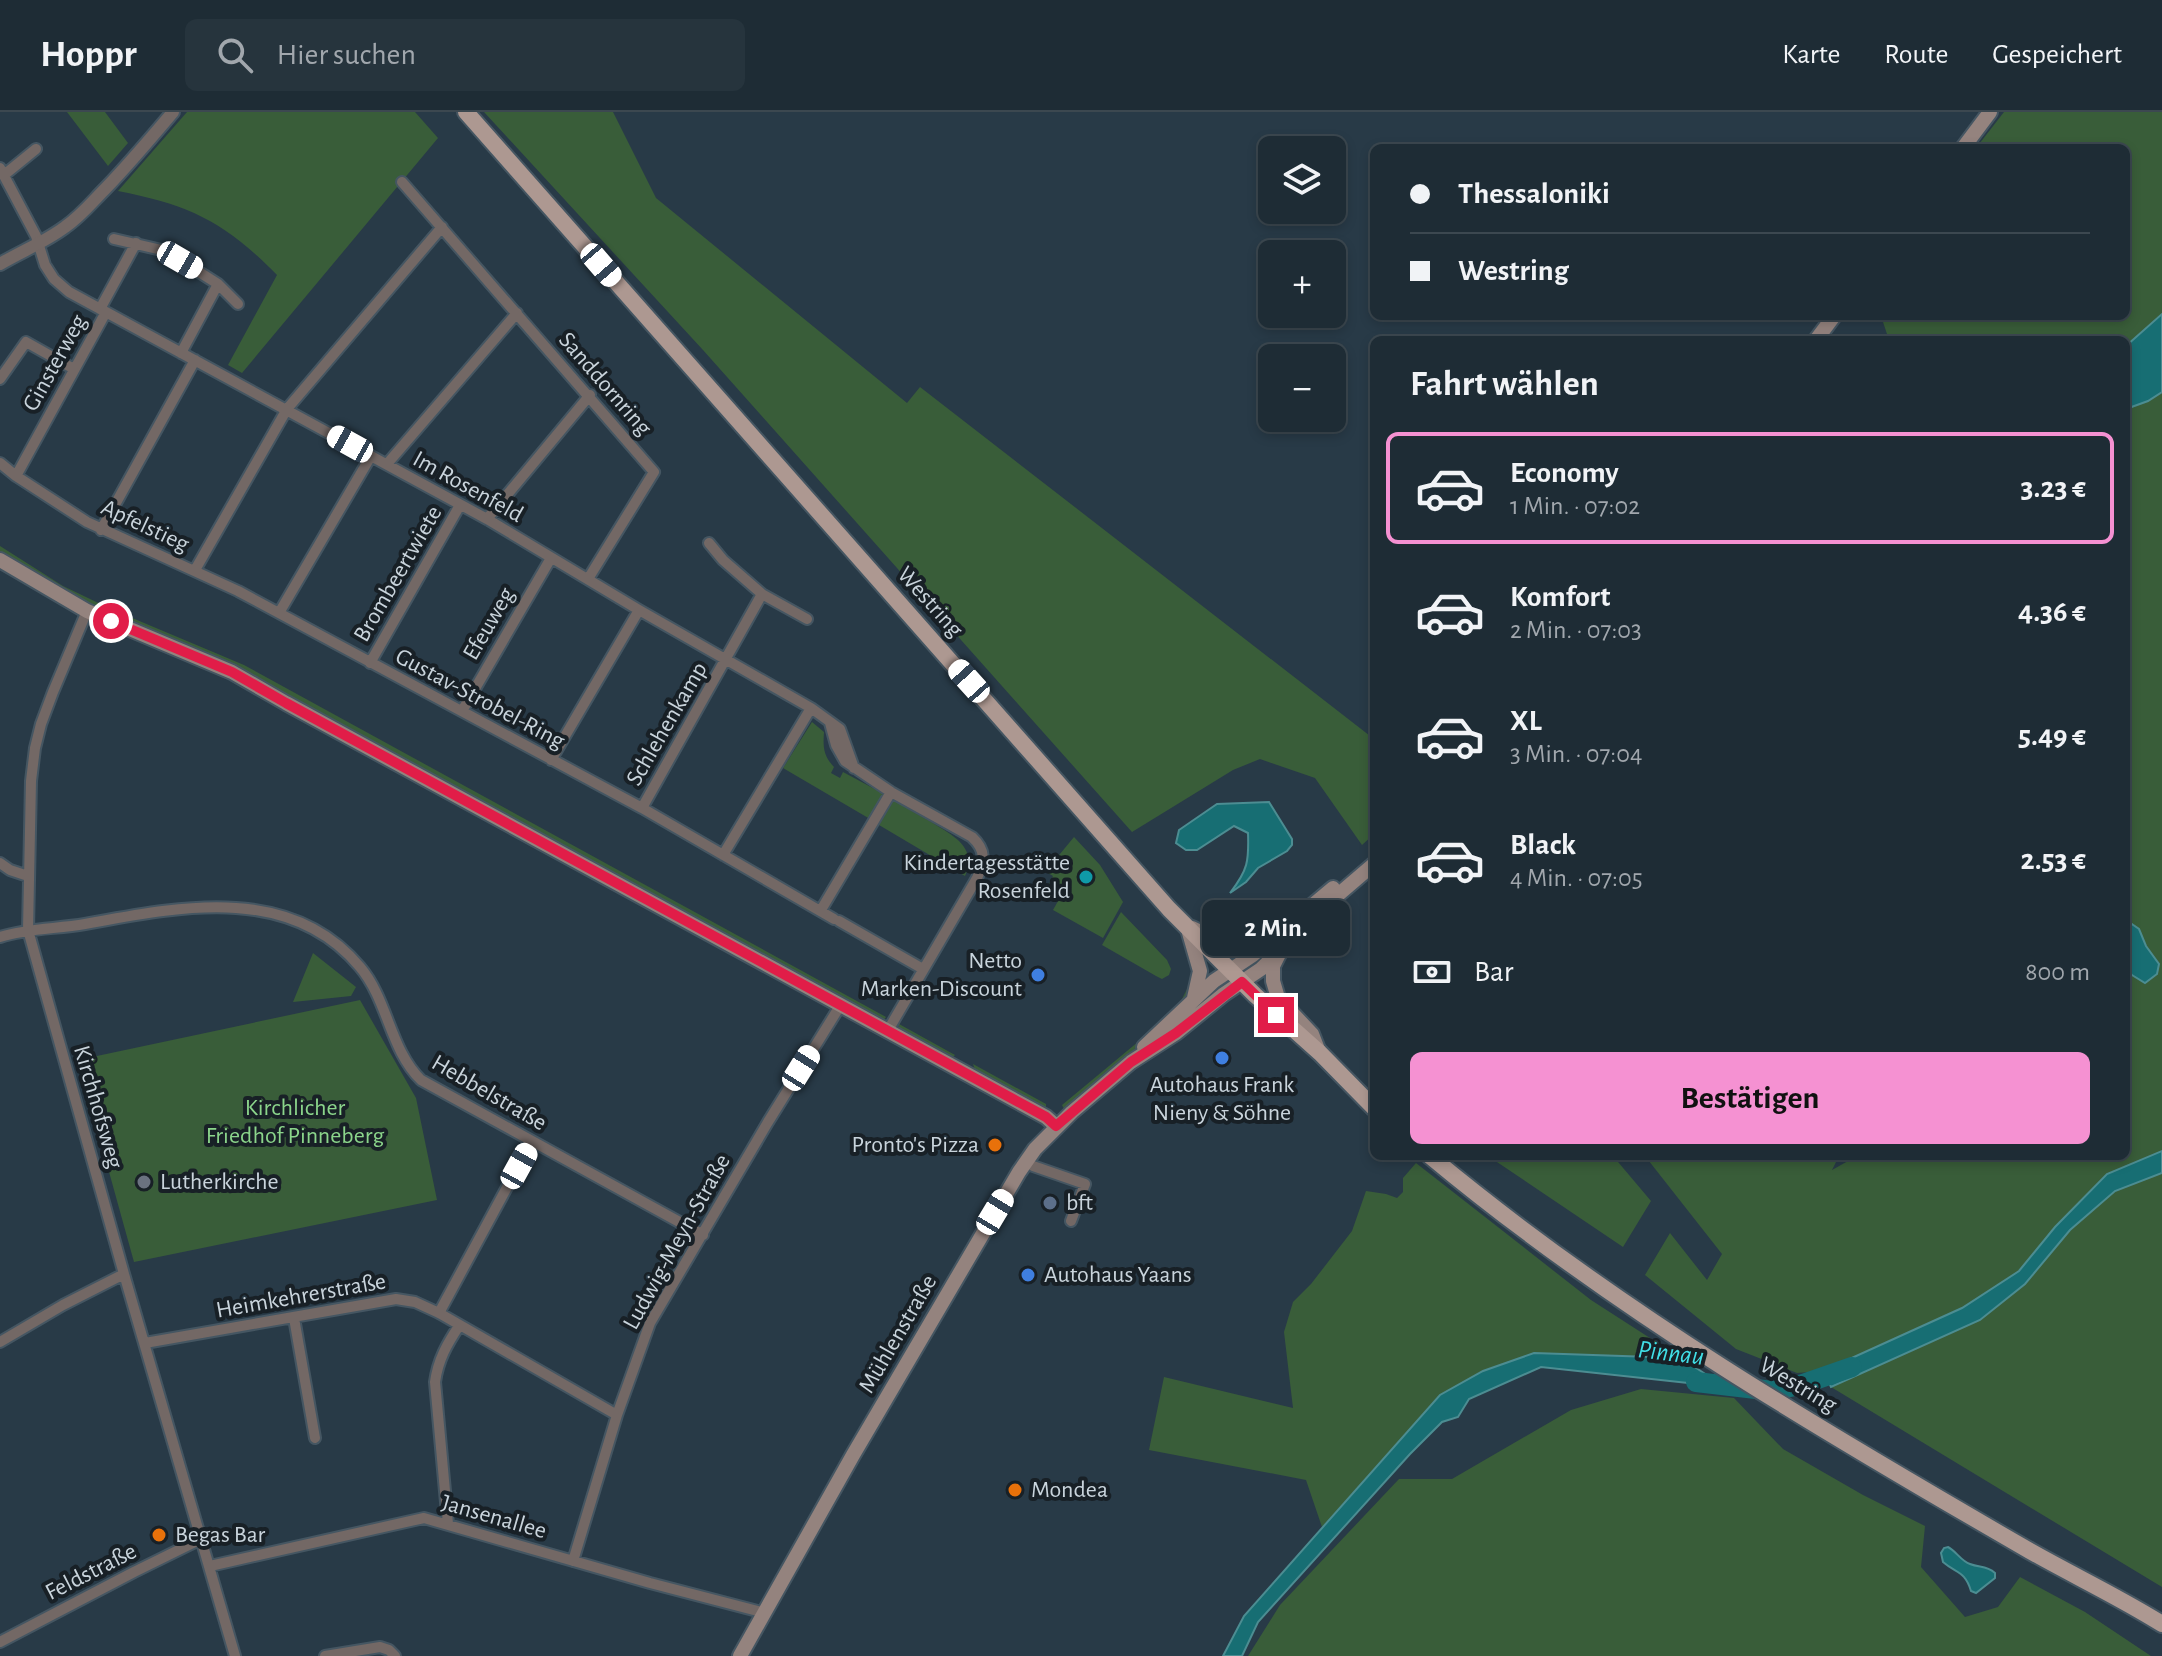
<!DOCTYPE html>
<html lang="de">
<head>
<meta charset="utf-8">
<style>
	body { margin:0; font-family:"Alegreya Sans",sans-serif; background:#26343d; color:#f1f3f6; height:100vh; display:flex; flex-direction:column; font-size:30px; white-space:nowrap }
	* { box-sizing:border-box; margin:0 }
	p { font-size:26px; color:#a1a7ad }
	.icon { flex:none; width:44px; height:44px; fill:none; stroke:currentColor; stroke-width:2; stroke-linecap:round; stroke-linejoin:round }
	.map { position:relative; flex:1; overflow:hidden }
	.drawer { position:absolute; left:1370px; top:224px; width:760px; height:824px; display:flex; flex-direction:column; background:#1e2c35; border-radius:12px; box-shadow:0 4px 12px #0003,0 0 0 2px #3c4850 }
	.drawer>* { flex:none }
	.guide { position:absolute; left:1370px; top:32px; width:760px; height:176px; border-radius:12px; box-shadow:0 4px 12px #0003,0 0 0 2px #3c4850; display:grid; align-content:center; height:176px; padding:0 40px; background:#1e2c35 }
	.tools { position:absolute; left:1258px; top:24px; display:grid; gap:16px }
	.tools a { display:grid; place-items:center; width:88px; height:88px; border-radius:12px; background:#1e2c35; box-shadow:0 4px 12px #0003,0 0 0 2px #3c4850; font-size:40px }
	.end { position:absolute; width:36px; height:36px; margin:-18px; border:10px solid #e11d48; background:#fff; box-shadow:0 0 0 4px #fff }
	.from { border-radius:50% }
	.bubble { position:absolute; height:56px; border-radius:12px; background:#1e2c35; box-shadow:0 4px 12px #0003,0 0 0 2px #3c4850; font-size:26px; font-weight:700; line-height:56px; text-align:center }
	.car { position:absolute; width:24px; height:48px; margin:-24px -12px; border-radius:10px; box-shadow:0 0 6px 2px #0007; background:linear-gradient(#fff 24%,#345 0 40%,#fff 0 76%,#345 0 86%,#fff 0) }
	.guide b { display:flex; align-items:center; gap:28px; height:76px; font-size:30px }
	.guide b+b { border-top:2px solid #3c4850 }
	.guide i { width:20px; height:20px; background:#f1f3f6 }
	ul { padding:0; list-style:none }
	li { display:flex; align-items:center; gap:24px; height:112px; margin:0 16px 12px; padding:0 24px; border:4px solid transparent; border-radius:12px }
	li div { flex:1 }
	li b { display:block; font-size:30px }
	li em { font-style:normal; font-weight:700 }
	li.on { border-color:#f591d2 }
	li>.icon { width:72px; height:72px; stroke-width:1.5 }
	h2 { padding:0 40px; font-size:36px; line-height:96px }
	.pay { display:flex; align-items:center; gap:20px; height:88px; padding:0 40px; font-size:30px }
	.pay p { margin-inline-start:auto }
	.primary-button { display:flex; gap:16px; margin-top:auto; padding:16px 40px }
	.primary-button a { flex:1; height:92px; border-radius:12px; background:#f591d2; color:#111; font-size:32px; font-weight:700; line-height:92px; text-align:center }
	header { display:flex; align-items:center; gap:48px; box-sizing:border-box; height:112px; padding:0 40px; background:#1e2c35; border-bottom:2px solid #3c4850 }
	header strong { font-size:38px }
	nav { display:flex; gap:44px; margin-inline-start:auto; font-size:28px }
	.search { width:560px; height:72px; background:#26343d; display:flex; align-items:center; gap:20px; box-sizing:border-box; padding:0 28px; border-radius:12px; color:#a1a7ad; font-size:30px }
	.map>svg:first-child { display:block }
</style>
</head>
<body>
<header>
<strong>Hoppr</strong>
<div class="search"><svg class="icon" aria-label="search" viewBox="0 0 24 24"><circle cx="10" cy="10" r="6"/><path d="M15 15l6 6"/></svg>Hier suchen</div>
<nav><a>Karte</a><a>Route</a><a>Gespeichert</a></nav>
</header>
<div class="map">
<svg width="2162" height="1544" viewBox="0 0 2162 1544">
	<rect width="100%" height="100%" fill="#283a47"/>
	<path fill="#395d39" d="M67 0H105L128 31 108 54Z
		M187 0H415L438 26 242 261 228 253 277 163C225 110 190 93 118 79Z
		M484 0H613L656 86 907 291 920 275 1374 627V722L1362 733 1315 666 1260 647 1233 658 1132 720 703 238Z
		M2004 0H2162V1039L2107 1062 2055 1115 2019 1159 1962 1196 1823 1259 1797 1261 1736 1237 1645 1163 1670 1121 1707 1168 1722 1142 1645 1044H1839L1832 1058 1857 1044H2126V228H1889L1881 204H2126V36H1976Z
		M0 434 63 474 113 498 110 503 78 489 0 442Z
		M118 500 244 553 886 905 884 908 878 907 241 557 115 505Z
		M812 610 824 620C823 635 823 643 834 655L831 661 840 666 843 660 884 682 870 707 783 656Z
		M894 688C907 696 920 704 933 711 953 724 978 735 965 764L879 713Z
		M1074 725 1100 753 1123 790 1103 826 1053 798 1062 782 1048 774 1053 764 1048 761 1055 748Z
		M1121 800 1167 848 1171 857 1169 863 1162 867 1156 864 1102 833Z
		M313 841 356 875 351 884 293 890Z
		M1191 869 1189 883 1159 917 1064 997 1062 993 1168 905 1179 893Z
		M360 888 416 986 437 1088 134 1150 78 948Z
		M899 912 955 943 952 946 946 945 903 921 899 916Z
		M973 952 1046 992V1000L976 961Z
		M1488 1044H1613L1651 1089 1623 1135Z
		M1416 1051 1591 1188 1681 1246 1534 1241 1440 1283 1322 1415 1306 1368 1149 1338 1164 1265 1293 1296 1284 1220 1293 1190 1311 1172 1352 1119 1366 1079 1386 1082 1397 1086 1403 1080V1066Z
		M2162 1061V1475L1831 1275 1980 1208 2025 1172 2070 1118 2115 1079Z
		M1641 1277 1734 1286 1783 1337 1863 1383 1925 1414 1921 1455 1965 1505 1998 1495 2020 1465 2085 1500 2151 1544H1248L1280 1493 1399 1367H1452L1571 1298Z"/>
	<path fill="#176e73" stroke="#4c8d92" stroke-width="2" d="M2162 202V280L2148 289 2126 297V234Z
		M1269 690 1292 727V733L1287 739 1258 756 1246 770 1230 781C1248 758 1249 749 1248 721L1234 714 1197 738H1186L1176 731 1179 718 1217 692Z
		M2126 808 2139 817 2146 834 2159 852 2157 862 2145 871 2132 863 2126 857Z
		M2162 1039V1061L2115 1079 2070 1118 2025 1172 1980 1208 1831 1275 1823 1259 1962 1196 2019 1159 2055 1115 2107 1062Z
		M1534 1241 1681 1246 1725 1275 1541 1255 1469 1287 1458 1305 1442 1310 1410 1342 1258 1510 1242 1544H1223L1244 1504 1440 1283 1483 1259Z
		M1948 1435C1956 1439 1961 1449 1970 1452 1980 1456 1986 1453 1995 1461V1466L1976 1481 1971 1479C1965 1459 1957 1462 1943 1450L1941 1441 1944 1436Z"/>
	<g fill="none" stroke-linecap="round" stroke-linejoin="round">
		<path stroke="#176e73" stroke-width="20" d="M1696 1270 1773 1279 1803 1272 1852 1255"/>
		<defs>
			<path id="minor" d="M0 56 36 124 45 153 54 167 69 180 487 407 639 498 811 596 840 617 854 656
				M4 63 36 37
				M402 70 654 360 588 467
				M114 127 166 139 218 172 238 192
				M100 197 136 131
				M181 241 218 172
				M0 267 26 230 74 257
				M0 351 16 364 87 410 238 479 642 696 834 807
				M387 352 517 201
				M16 364 106 200
				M487 407 590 283
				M101 418 195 248
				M195 458 287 297 442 115
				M762 482 807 507
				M87 499 53 580 41 612 35 636 31 669 28 818 124 1162 235 1544
				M279 501 371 344
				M370 551 460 393
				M462 599 551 446
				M830 611 836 633 845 649 891 680 972 725C986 738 985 749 977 766L887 920
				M551 648 639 498
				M642 696 762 482 723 448 709 431
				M723 743 811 596
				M0 751 10 758 28 764
				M821 798 891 680
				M839 809 923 857
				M0 825C28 816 56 817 85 812 178 795 290 771 360 855 388 888 390 938 421 968L703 1123
				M1033 1054 1085 1072 1071 1109
				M439 1201 532 1029
				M294 1206 315 1326
				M0 1230 63 1193 124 1162
				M145 1231 396 1187 415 1190 439 1201 617 1303
				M448 1412 435 1270C438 1248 447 1232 459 1214
				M573 1449 617 1303 650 1211 768 1010 840 894
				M210 1454 424 1406 650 1471 765 1501
				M0 1530 134 1460 201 1427
				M325 1544 380 1535 389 1538 395 1544"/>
			<path id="tertiary" d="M0 152C22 139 45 130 65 115 81 104 93 89 106 76 130 51 151 26 173 0"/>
			<path id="secondary" d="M1963 36 1990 0
				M1816 228 1834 204
				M0 448 87 499 232 560 286 591 1046 1005 1056 1014
				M1192 816C1223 832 1238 835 1271 823
				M1188 817 1200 859 1194 886
				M1279 842 1273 854V869L1278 886 1312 922 1319 940
				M1144 935 1214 869 1253 843 1333 776
				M740 1544 853 1343 1019 1060 1035 1037 1072 1000 1131 950 1176 921 1224 882 1261 857 1332 788 1374 752"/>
			<path id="primary" d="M466 0 1169 797 1255 883 1320 941 1374 996
				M1430 1044C1615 1198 1822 1319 2030 1439 2074 1464 2119 1485 2162 1512"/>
		</defs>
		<use href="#minor" stroke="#455662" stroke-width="14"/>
		<use href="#tertiary" stroke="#455662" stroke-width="16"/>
		<use href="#secondary" stroke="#455662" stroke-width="18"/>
		<use href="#primary" stroke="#455662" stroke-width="20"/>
		<use href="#minor" stroke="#736865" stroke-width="10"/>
		<use href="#tertiary" stroke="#736865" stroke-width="12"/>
		<use href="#secondary" stroke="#94837e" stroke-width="14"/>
		<use href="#primary" stroke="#ad9891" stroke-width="16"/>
	</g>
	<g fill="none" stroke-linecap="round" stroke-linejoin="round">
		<path stroke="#e11d48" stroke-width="10" d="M111 509 232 560 286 591 1046 1005 1056 1014 1131 950 1176 921 1242 870 1276 903"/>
	</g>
	<circle fill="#0f9aa8" stroke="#182026" stroke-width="3" cx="1086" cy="765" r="8"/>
	<g fill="#3f7fe0" stroke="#182026" stroke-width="3">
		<circle cx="1038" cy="863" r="8"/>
		<circle cx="1222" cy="946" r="8"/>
		<circle cx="1028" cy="1163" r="8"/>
	</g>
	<g fill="#e8710a" stroke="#182026" stroke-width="3">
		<circle cx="995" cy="1033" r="8"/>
		<circle cx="1015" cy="1378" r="8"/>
		<circle cx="159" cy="1423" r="8"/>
	</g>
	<circle fill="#6b7280" stroke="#182026" stroke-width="3" cx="144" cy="1070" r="8"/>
	<circle fill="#5c6f8a" stroke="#182026" stroke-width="3" cx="1050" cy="1091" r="8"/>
	<g text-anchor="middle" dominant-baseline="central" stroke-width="8" stroke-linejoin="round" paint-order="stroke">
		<g font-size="24" fill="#c9d4dc" stroke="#182026">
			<text transform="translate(55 251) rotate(-61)">Ginsterweg</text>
			<text transform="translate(605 272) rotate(49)">Sanddornring</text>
			<text transform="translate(468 375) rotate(29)">Im Rosenfeld</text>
			<text transform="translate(145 414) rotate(25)">Apfelstieg</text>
			<text transform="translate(398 462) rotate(-60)">Brombeertwiete</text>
			<text transform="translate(930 490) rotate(48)">Westring</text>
			<text transform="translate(489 512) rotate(-60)">Efeuweg</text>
			<text transform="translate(480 587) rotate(28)">Gustav-Strobel-Ring</text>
			<text transform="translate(667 612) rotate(-60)">Schlehenkamp</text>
			<text transform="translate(489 981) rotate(30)">Hebbelstraße</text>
			<text transform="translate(98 995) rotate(74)">Kirchhofsweg</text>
			<text transform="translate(677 1130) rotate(-61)">Ludwig-Meyn-Straße</text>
			<text transform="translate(301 1184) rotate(-10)">Heimkehrerstraße</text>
			<text transform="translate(898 1222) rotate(-60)">Mühlenstraße</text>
			<text transform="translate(1798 1273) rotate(31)">Westring</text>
			<text transform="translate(494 1405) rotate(16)">Jansenallee</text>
			<text transform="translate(91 1460) rotate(-27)">Feldstraße</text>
		</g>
		<g font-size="24" fill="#c9d4dc" stroke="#182026" text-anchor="start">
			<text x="1070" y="751" text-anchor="end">Kindertagesstätte<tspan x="1070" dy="28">Rosenfeld</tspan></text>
			<text x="1022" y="849" text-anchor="end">Netto<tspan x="1022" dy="28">Marken-Discount</tspan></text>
			<text x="1222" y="973" text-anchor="middle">Autohaus Frank<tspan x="1222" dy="28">Nieny &amp; Söhne</tspan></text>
			<text x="979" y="1033" text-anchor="end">Pronto's Pizza</text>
			<text x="160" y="1070">Lutherkirche</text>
			<text x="1066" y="1091">bft</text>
			<text x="1044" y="1163">Autohaus Yaans</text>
			<text x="1031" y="1378">Mondea</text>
			<text x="175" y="1423">Begas Bar</text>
		</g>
		<g font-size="24" fill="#8bd58b" stroke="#182026">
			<text x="295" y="996">Kirchlicher<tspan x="295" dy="28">Friedhof Pinneberg</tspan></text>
		</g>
		<g font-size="26" font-style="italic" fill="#41dfe7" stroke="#182026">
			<text transform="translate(1671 1241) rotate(7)">Pinnau</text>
		</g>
	</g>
</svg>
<div class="tools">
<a><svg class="icon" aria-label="layers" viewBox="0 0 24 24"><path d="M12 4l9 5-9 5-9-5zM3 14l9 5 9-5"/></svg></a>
<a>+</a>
<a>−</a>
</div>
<i class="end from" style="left:111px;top:509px"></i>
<i class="end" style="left:1276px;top:903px"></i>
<div class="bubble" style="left:1202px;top:788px;width:148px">2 Min.</div>
<i class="car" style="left:180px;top:148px;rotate:120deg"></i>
<i class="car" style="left:601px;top:153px;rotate:139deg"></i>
<i class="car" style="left:350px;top:332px;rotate:299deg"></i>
<i class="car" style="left:969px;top:569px;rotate:318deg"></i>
<i class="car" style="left:801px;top:956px;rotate:32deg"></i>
<i class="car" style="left:519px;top:1054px;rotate:29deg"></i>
<i class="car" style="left:995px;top:1100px;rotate:31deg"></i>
<div class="guide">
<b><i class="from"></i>Thessaloniki</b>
<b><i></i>Westring</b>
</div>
<section class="drawer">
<h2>Fahrt wählen</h2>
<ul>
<li class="on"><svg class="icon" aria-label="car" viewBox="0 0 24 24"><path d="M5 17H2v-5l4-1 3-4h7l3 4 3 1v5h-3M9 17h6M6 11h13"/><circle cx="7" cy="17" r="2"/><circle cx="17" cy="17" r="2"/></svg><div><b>Economy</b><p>1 Min. · 07:02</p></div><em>3.23 €</em></li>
<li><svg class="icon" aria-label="car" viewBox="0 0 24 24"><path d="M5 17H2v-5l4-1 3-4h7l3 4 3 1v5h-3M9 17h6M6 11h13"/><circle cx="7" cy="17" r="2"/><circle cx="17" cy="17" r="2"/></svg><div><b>Komfort</b><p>2 Min. · 07:03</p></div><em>4.36 €</em></li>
<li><svg class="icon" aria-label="car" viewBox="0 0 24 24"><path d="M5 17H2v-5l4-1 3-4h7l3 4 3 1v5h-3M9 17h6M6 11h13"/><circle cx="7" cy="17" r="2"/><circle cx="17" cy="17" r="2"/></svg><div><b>XL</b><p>3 Min. · 07:04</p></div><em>5.49 €</em></li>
<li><svg class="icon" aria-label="car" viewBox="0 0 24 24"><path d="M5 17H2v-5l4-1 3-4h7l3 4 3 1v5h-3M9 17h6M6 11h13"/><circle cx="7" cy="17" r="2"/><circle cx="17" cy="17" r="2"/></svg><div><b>Black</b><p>4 Min. · 07:05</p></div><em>2.53 €</em></li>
</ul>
<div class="pay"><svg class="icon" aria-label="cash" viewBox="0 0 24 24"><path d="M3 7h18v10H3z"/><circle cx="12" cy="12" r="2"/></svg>Bar<p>800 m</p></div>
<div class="primary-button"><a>Bestätigen</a></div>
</section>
</div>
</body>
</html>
